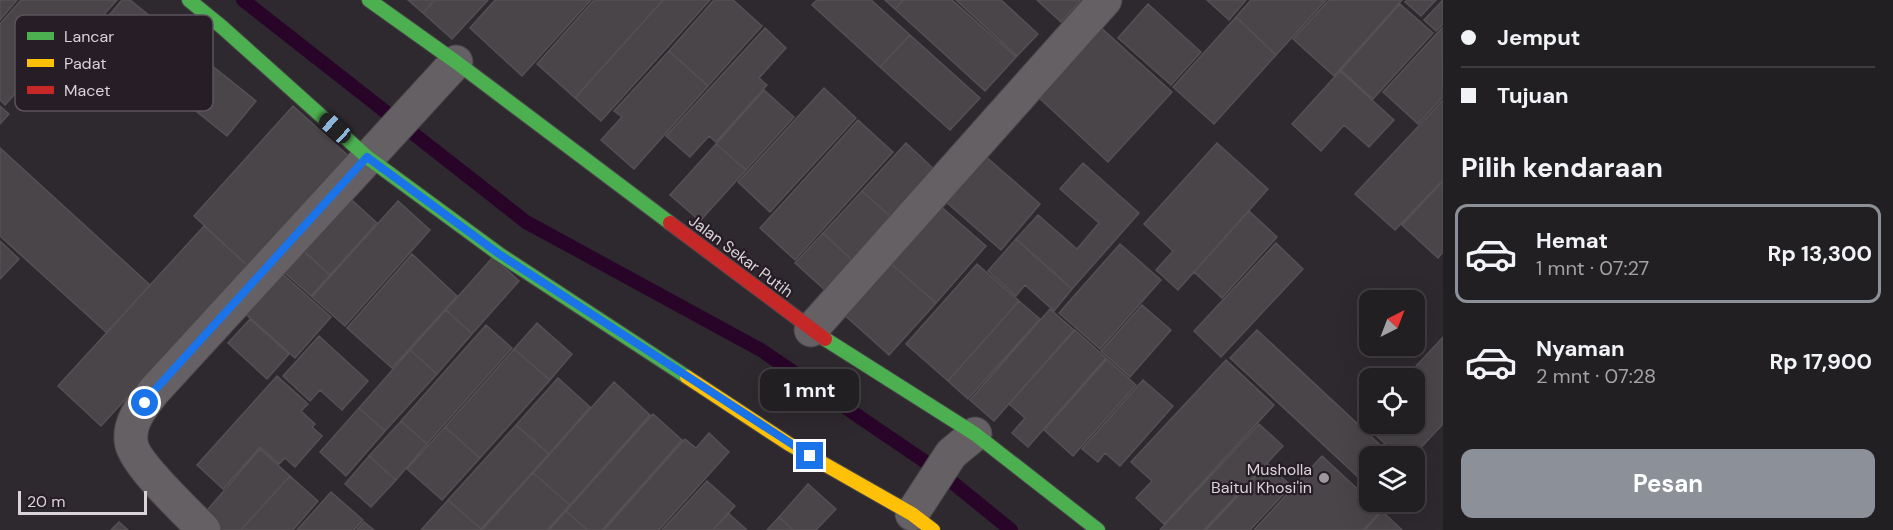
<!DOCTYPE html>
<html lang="id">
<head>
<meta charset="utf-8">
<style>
	body { margin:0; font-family:"DM Sans",sans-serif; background:#2e2c2f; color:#f1f3f6; height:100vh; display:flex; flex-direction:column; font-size:22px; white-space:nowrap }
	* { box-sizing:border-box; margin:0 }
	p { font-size:20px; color:#a2a2a5 }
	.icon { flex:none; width:33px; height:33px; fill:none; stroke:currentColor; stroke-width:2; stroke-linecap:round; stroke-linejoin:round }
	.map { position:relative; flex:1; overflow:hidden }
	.sheet { display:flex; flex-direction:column; background:#221f22; width:450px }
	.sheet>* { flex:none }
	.banner { display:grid; align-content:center; height:132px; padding:0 18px; background:#221f22 }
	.needle { width:39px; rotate:42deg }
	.fabs { position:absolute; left:1359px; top:290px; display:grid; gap:12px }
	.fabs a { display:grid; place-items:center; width:66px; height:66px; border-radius:12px; background:#221f22; box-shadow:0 6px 24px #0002,0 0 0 2px #3f3d40; font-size:30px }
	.scale { position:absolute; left:18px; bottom:15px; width:129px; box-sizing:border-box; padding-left:6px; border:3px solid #dad4d9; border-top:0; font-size:16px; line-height:21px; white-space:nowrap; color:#dad4d9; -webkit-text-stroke:4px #261d26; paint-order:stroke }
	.end { position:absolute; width:27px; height:27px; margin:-14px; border:8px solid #1a73e8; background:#fff; box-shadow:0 0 0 3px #fff }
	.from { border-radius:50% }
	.bubble { position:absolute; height:42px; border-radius:12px; background:#221f22; box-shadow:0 6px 24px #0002,0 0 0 2px #3f3d40; font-size:20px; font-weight:700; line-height:42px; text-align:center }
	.car { position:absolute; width:18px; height:36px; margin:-18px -9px; border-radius:8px; box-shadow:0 0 4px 2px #0007; background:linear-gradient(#222 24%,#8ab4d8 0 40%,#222 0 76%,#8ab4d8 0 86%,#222 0) }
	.banner b { display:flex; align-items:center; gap:21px; height:57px; font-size:22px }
	.banner b+b { border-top:2px solid #3f3d40 }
	.banner i { width:15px; height:15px; background:#f1f3f6 }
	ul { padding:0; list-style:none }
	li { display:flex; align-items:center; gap:18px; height:99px; margin:0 12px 9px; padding:0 6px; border:3px solid transparent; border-radius:12px }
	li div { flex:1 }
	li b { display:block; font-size:22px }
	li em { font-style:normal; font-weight:700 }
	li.current { border-color:#8c9099 }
	li>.icon { width:54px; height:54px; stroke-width:1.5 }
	h2 { padding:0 18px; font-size:27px; line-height:72px }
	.action { display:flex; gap:12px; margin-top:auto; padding:12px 18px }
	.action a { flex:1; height:69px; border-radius:12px; background:#8c9099; color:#fff; font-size:24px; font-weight:700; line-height:69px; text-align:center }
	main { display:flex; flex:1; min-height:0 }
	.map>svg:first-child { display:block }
</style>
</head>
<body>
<main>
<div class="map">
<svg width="1443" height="530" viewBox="0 0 1443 530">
	<rect width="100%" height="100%" fill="#2e292e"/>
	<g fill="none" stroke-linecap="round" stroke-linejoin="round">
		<path stroke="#290429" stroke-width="14" d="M243 0 526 222 761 350 936 469 1011 530"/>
	</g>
	<path fill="#494549" stroke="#545054" stroke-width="1.5" d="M0 0H17L0 20Z
		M21 0H117L90 30 80 21 5 105 0 100V24Z
		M122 0H130L256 101 227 136 96 31Z
		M408 0H435L423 13Z
		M435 0H488L452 39 423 13Z
		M495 0H591L522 76 470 28Z
		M594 0H663L575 98 537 64Z
		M663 0H710L601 121 575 98Z
		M714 0H733L762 26 708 86 669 51Z
		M817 0H871L910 35 880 67 812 5Z
		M885 0H903L895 9Z
		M903 0H952L1016 57 985 91 895 9Z
		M956 0H1001L1038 34 1017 56Z
		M1037 0H1081L1061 22Z
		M1207 0H1246L1229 20Z
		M1251 0H1326L1276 55 1236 17Z
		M1329 0H1402L1334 76 1293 39Z
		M1407 0H1436L1421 16 1405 2Z
		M1443 0V24L1436 31 1424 20Z
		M1148 4 1201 52 1171 85 1118 38Z
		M1400 4 1433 33 1373 99 1341 70Z
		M1236 17 1276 55 1214 124 1173 87Z
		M1098 25 1172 92 1108 162 1035 94Z
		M765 28 786 48 759 78 767 85 716 142 709 136 690 157 666 136Z
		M1442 28 1443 97 1418 124 1383 92Z
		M910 35 980 98 950 130 880 67Z
		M669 51 708 86 634 169 601 140 622 117 614 111Z
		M1340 71 1394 120 1369 147 1344 125 1321 151 1292 124Z
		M824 88 856 118 770 212 738 182Z
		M764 90 794 117 746 170 716 144Z
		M1443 100V180L1395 230 1355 194Z
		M0 106 9 114 0 124Z
		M293 106 353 160 253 271 194 216Z
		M858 120 893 152 795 260 760 228Z
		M906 143 936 171 892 218 862 191Z
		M1217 143 1268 189 1178 290 1156 270 1173 251 1144 224Z
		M716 144 746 170 700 221 670 195Z
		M0 148 150 285 107 333 0 236Z
		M977 149 1040 204 1001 250 938 195Z
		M1083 163 1139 213 1072 289 1016 239 1038 215 1077 249 1099 223 1060 189Z
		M1443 181V252L1438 258 1402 225Z
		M862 191 892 218 853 261 823 233Z
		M343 192 377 223 330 275 296 244Z
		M398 201 430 230 345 326 312 297Z
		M938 204 986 246 936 303 887 260Z
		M1249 211 1277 237 1222 298 1194 272Z
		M204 226 248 266 101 426 58 386Z
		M823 233 853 261 826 291 795 263Z
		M1016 239 1072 289 1054 311 1025 285 1016 296 988 271Z
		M0 241 19 259 0 279Z
		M1276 243 1303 269 1221 357 1194 331Z
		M296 244 330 275 311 296 277 266Z
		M1120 244 1161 280 1100 349 1059 313Z
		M412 254 457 296 392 368 347 328Z
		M493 257 519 281 472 334 446 310Z
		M887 260 936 303 889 355 841 312Z
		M977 264 1019 301 948 381 906 344Z
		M277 269 331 317 295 358 241 310Z
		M1019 301 1040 319 968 399 948 381Z
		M1142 305 1171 330 1130 377 1101 351Z
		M1050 309 1074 330 994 421 970 400Z
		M446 310 472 334 437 374 410 350Z
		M250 319 289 354 267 379 228 343Z
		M537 323 572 354 550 380 514 349Z
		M486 325 512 348 427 444 401 421Z
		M1075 330 1106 358 1028 447 1012 433 1025 418 1009 404Z
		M1257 330 1392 456H1370V488L1230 358Z
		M319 336 368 381 342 410 320 390 310 401 283 376Z
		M1443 337V424L1413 456H1398L1363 423 1370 416V423H1414V378H1405Z
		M514 349 550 380 480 458 445 427Z
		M410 350 437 374 385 431 359 408Z
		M1107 359 1136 385 1073 456 1044 430Z
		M1226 360 1274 405 1164 524 1136 498 1152 481 1131 462Z
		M277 376 308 404 301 411 315 424 312 427 322 436 295 467 285 458 279 464 260 447 223 489 197 465Z
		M558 378 590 407 549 454 516 425Z
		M1143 380 1173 406 1120 466 1105 453 1098 462 1082 449Z
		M614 382 650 415 570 505 533 473Z
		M359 408 385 431 346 476 320 452Z
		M653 414 682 440 602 530H587L566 511Z
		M401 421 427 444 396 480 369 456Z
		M1259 424 1283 446 1204 530H1160Z
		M516 425 549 454 481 529 448 500Z
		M445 427 480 458 442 500 407 469Z
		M709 433 729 452 659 530H604L685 439 696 448Z
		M260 449 290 476 241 530H220L203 515Z
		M369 456 396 480 371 507 345 484Z
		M1322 456 1381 511 1363 530H1254Z
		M1268 464 1291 486 1250 530H1206Z
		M533 473 570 505 547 530H482Z
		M290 476 318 501 293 530H241Z
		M707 481 735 506 713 530H662Z
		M808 484 836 509 816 530H793L779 517Z
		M331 492 363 520 354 530H297Z
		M448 500 481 529 480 530H421Z
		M566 511 587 530H549Z
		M1382 511 1402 530H1365Z
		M728 513 747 530H713Z
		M779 517 793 530H767Z
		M119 522 128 530H111Z
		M364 522 374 530H357Z"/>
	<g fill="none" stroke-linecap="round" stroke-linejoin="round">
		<defs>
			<path id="street" d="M811 330 1105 0
				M912 514 951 454 975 434
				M204 530C188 513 132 462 131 441 129 421 143 405 154 391L456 62"/>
			<path id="fast" d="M189 0 222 27 367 157 499 254 687 377
				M369 0 456 62 670 223
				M825 339 975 434 1098 530"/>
			<path id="slow" d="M687 377 789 444 912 514 933 530"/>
			<path id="jam" d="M670 223 825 339"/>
		</defs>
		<use href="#street" stroke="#494549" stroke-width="35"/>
		<use href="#fast" stroke="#494549" stroke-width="16"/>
		<use href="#slow" stroke="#494549" stroke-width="16"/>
		<use href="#jam" stroke="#494549" stroke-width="16"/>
		<use href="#street" stroke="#646064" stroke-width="33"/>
		<use href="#fast" stroke="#4caf50" stroke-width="14"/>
		<use href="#slow" stroke="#ffc107" stroke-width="14"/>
		<use href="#jam" stroke="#c62828" stroke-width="14"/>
	</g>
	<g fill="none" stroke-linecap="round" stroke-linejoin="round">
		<path stroke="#1a73e8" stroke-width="8" d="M145 403 154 391 367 157 499 254 810 456"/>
	</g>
	<circle fill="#9e989d" stroke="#261d26" stroke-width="2" cx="1324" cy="478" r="6"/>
	<g text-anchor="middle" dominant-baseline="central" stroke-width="4.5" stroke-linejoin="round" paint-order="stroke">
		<g font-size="16" fill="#dad4d9" stroke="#261d26">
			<text transform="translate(741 256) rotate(37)">Jalan Sekar Putih</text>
		</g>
		<g font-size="16" fill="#dad4d9" stroke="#261d26" text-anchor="end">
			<text x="1312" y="469">Musholla<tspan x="1312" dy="18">Baitul Khosi'in</tspan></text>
		</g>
	</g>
	<rect x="15" y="15" width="198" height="96" rx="9" fill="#261d26" stroke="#5c545c" stroke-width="1.5"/>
	<rect x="27" y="32" width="27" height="8" fill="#4caf50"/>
	<rect x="27" y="59" width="27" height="8" fill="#ffc107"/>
	<rect x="27" y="86" width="27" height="8" fill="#c62828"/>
	<g font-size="16" fill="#dad4d9">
		<text x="64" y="42">Lancar</text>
		<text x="64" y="69">Padat</text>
		<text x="64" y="96">Macet</text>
	</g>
</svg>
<div class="fabs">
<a><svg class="needle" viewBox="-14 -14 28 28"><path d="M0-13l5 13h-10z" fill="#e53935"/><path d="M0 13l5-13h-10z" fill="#a2a2a5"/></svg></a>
<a><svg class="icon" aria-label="locate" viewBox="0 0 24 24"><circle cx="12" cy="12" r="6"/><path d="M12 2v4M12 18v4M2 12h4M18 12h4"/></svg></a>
<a><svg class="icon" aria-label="layers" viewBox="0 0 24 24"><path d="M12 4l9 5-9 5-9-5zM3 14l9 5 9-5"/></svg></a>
</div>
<div class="scale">20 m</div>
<i class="end from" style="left:145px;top:403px"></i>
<i class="end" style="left:810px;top:456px"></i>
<div class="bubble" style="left:760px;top:369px;width:99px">1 mnt</div>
<i class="car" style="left:335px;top:128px;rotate:312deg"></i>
</div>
<section class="sheet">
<div class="banner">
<b><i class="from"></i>Jemput</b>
<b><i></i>Tujuan</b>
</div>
<h2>Pilih kendaraan</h2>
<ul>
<li class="current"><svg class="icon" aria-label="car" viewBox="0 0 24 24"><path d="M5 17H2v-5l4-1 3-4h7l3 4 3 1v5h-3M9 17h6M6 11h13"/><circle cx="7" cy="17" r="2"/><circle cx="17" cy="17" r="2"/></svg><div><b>Hemat</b><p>1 mnt · 07:27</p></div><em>Rp 13,300</em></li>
<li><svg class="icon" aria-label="car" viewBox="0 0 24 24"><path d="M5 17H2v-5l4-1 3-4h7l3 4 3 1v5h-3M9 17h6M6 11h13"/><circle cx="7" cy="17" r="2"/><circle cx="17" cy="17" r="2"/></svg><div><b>Nyaman</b><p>2 mnt · 07:28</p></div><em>Rp 17,900</em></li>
</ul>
<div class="action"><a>Pesan</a></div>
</section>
</main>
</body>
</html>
